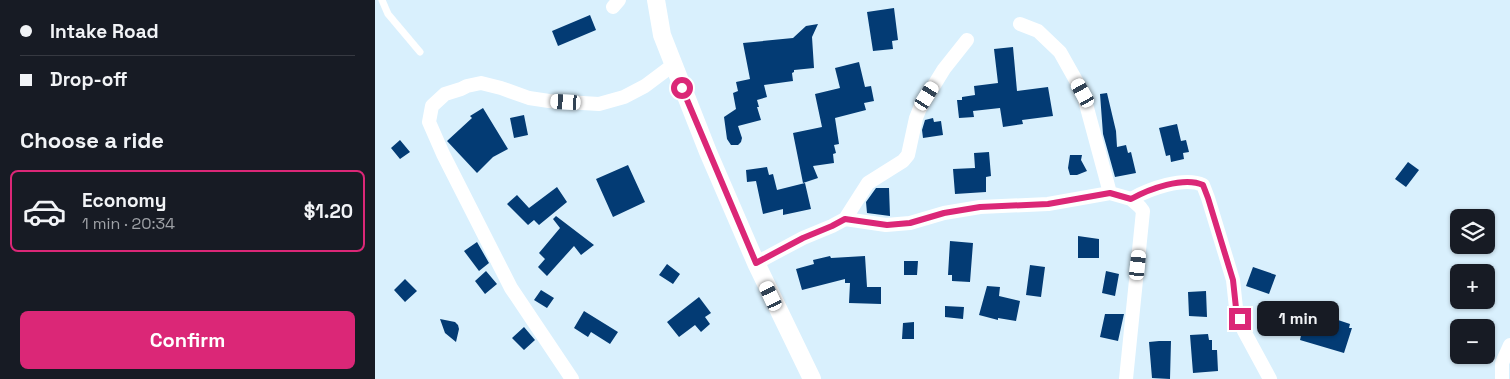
<!DOCTYPE html>
<html lang="en">
<head>
<meta charset="utf-8">
<style>
	body { margin:0; font-family:"Space Grotesk",sans-serif; background:#242831; color:#f1f3f6; height:100vh; display:flex; flex-direction:column; font-size:19px; white-space:nowrap }
	* { box-sizing:border-box; margin:0 }
	p { font-size:16px; color:#9ea1a6 }
	.icon { flex:none; width:28px; height:28px; fill:none; stroke:currentColor; stroke-width:2; stroke-linecap:round; stroke-linejoin:round }
	.map { position:relative; flex:1; overflow:hidden }
	.sheet { display:flex; flex-direction:column; background:#171b24; width:375px }
	.sheet>* { flex:none }
	.guide { display:grid; align-content:center; height:110px; padding:0 20px; background:#171b24 }
	.tools { position:absolute; left:1075px; top:209px; display:grid; gap:10px }
	.tools a { display:grid; place-items:center; width:45px; height:45px; border-radius:8px; background:#171b24; box-shadow:0 1px 4px #0004; font-size:25px }
	.end { position:absolute; width:22px; height:22px; margin:-11px; border:6px solid #db2777; background:#fff; box-shadow:0 0 0 2px #fff }
	.from { border-radius:50% }
	.bubble { position:absolute; height:35px; border-radius:8px; background:#171b24; box-shadow:0 1px 4px #0004; font-size:16px; font-weight:600; line-height:35px; text-align:center }
	.car { position:absolute; width:15px; height:30px; margin:-15px -8px; border-radius:6px; box-shadow:0 0 4px 1px #0007; background:linear-gradient(#fff 24%,#345 0 40%,#fff 0 76%,#345 0 86%,#fff 0) }
	.guide b { display:flex; align-items:center; gap:18px; height:48px; font-size:19px }
	.guide b+b { border-top:1px solid #363941 }
	.guide i { width:12px; height:12px; background:#f1f3f6 }
	ul { padding:0; list-style:none }
	li { display:flex; align-items:center; gap:15px; height:82px; margin:0 10px 8px; padding:0 10px; border:2px solid transparent; border-radius:8px }
	li div { flex:1 }
	li b { display:block; font-size:19px }
	li em { font-style:normal; font-weight:600 }
	li.active { border-color:#db2777 }
	li>.icon { width:45px; height:45px; stroke-width:1.5 }
	h2 { padding:0 20px; font-size:22px; line-height:60px }
	.button { display:flex; gap:10px; margin-top:auto; padding:10px 20px }
	.button a { flex:1; height:58px; border-radius:8px; background:#db2777; color:#fff; font-size:20px; font-weight:600; line-height:58px; text-align:center }
	main { display:flex; flex:1; min-height:0 }
	.map>svg:first-child { display:block }
</style>
</head>
<body>
<main>
<section class="sheet">
<div class="guide">
<b><i class="from"></i>Intake Road</b>
<b><i></i>Drop-off</b>
</div>
<h2>Choose a ride</h2>
<ul>
<li class="active"><svg class="icon" aria-label="car" viewBox="0 0 24 24"><path d="M5 17H2v-5l4-1 3-4h7l3 4 3 1v5h-3M9 17h6M6 11h13"/><circle cx="7" cy="17" r="2"/><circle cx="17" cy="17" r="2"/></svg><div><b>Economy</b><p>1 min · 20:34</p></div><em>$1.20</em></li>
</ul>
<div class="button"><a>Confirm</a></div>
</section>
<div class="map">
<svg width="1135" height="379" viewBox="0 0 1135 379">
	<rect width="100%" height="100%" fill="#d9f0fd"/>
	<path fill="#033b74" d="M519 8 523 40 517 41 518 49 498 51 492 12Z
		M215 15 221 30 183 46 177 31Z
		M443 24 437 37 439 68 419 70V72L417 73 418 81 389 85 392 97 382 100 384 107H382L386 120 363 126 367 138 366 142 363 145H356L352 139 349 117 361 109 358 93 363 91 361 82 375 79 368 43 418 38 431 26Z
		M638 47 642 91 673 87 678 116 647 120 648 124 628 127 625 108 598 111 599 117 584 118 582 100H587V97L600 95 599 86 623 83 619 49Z
		M484 62 490 87 496 86 499 101 489 103 491 110 460 118 464 144 459 145 461 153 458 154 459 163 438 166 443 178 428 183 418 133 447 127 440 94 465 88 460 68Z
		M732 93 741 131 742 147 751 145 753 153 756 152 761 173 740 177 728 134 725 94Z
		M108 108 133 149 118 157 102 173 72 141 97 118 95 116Z
		M149 115 153 135 139 138 135 118Z
		M558 118 559 122 566 121 568 135 548 138 547 130 550 120Z
		M802 124 806 141 811 140 814 152 808 153 809 159 796 162 795 155 791 156 784 128Z
		M25 140 35 152 25 159 16 148Z
		M614 152 616 176 611 177V192L580 194 578 169 600 168 599 153Z
		M695 155H707L706 160 712 171 702 175H695L693 168Z
		M1033 162 1044 170 1031 187 1020 179Z
		M253 165 270 202 238 217 221 179Z
		M392 167 394 175 398 174 402 190 430 183 436 209 408 215V209L388 214 381 181 372 182 371 170Z
		M182 187 192 202 164 225 159 220 153 225 132 204 142 195 154 208Z
		M501 188H514L515 216 492 213 491 202Z
		M181 216 219 245 206 255 199 246 172 276 163 267 170 259 164 253 185 228 178 219Z
		M703 236 724 239V258H703Z
		M575 241 598 243 595 282 577 281V275H573Z
		M102 242 114 263 104 271 89 251Z
		M455 256 456 258 490 256 492 287H506V304L474 303 475 283H470V279L427 290 421 269 439 264 438 260Z
		M529 261H543L542 275H529Z
		M292 264 305 274 298 284 284 275Z
		M655 265 670 267 666 297 651 295Z
		M878 267 901 275 894 294 871 286Z
		M111 271 122 284 110 294 100 281Z
		M731 271 744 274 740 296 727 293Z
		M30 279 42 291 30 302 19 290Z
		M612 286 625 287 624 296 645 301 641 321 623 318V320L604 315Z
		M166 290 179 298 172 308 159 300Z
		M831 291 832 317 814 316 813 292Z
		M324 297 336 313 330 317 335 324 326 332 320 325 304 337 292 322Z
		M570 306 589 307 588 319 570 317Z
		M209 311 243 332 235 344 216 332 213 337 199 328Z
		M730 314H749L743 341 725 337Z
		M65 319 80 322 83 325 84 329 81 342 70 333Z
		M963 320 975 324 974 328H977L969 353 925 340 929 321 956 328 958 322 962 324Z
		M539 322V339H527L528 323Z
		M149 327 160 340 149 350 137 338Z
		M833 334 834 340H837V350H842L843 371 818 373 815 335Z
		M784 341H796L795 379 777 378 774 342Z"/>
	<g fill="none" stroke-linecap="round" stroke-linejoin="round">
		<path stroke="#fff" stroke-width="7" d="M7 0 13 14 45 52"/>
		<path stroke="#fff" stroke-width="14" d="M238 7 244 0
			M645 24 663 31 685 52 708 93 735 193
			M470 219 511 225 535 223 569 213 605 207 673 204 735 193 756 199C774 189 809 176 828 185L833 198 858 280 861 308 869 331 895 379
			M381 263 428 238 457 226 470 219 493 183 528 161 533 155 541 118 545 108 569 69 592 40
			M197 379 136 288 68 154 54 122 57 106 70 94 86 89 92 86 106 83 126 88 154 98 174 101 224 104 249 97 270 86 298 65
			M751 379 768 211 765 207 756 199
			M1127 379V363L1135 345"/>
		<path stroke="#fff" stroke-width="18" d="M281 0 287 35 333 152 381 263 437 379"/>
	</g>
	<g fill="none" stroke-linecap="round" stroke-linejoin="round">
		<path stroke="#db2777" stroke-width="6" d="M307 88 381 263 428 238 457 226 470 219 512 225 535 223 569 213 605 207 673 204 735 193 756 199C774 189 809 176 828 185L833 198 858 280 861 308 865 319"/>
	</g>
</svg>
<div class="tools">
<a><svg class="icon" aria-label="layers" viewBox="0 0 24 24"><path d="M12 4l9 5-9 5-9-5zM3 14l9 5 9-5"/></svg></a>
<a>+</a>
<a>−</a>
</div>
<i class="end from" style="left:307px;top:88px"></i>
<i class="end" style="left:865px;top:319px"></i>
<div class="bubble" style="left:882px;top:301px;width:82px">1 min</div>
<i class="car" style="left:708px;top:93px;rotate:331deg"></i>
<i class="car" style="left:552px;top:96px;rotate:32deg"></i>
<i class="car" style="left:191px;top:102px;rotate:273deg"></i>
<i class="car" style="left:763px;top:265px;rotate:6deg"></i>
<i class="car" style="left:396px;top:296px;rotate:335deg"></i>
</div>
</main>
</body>
</html>
